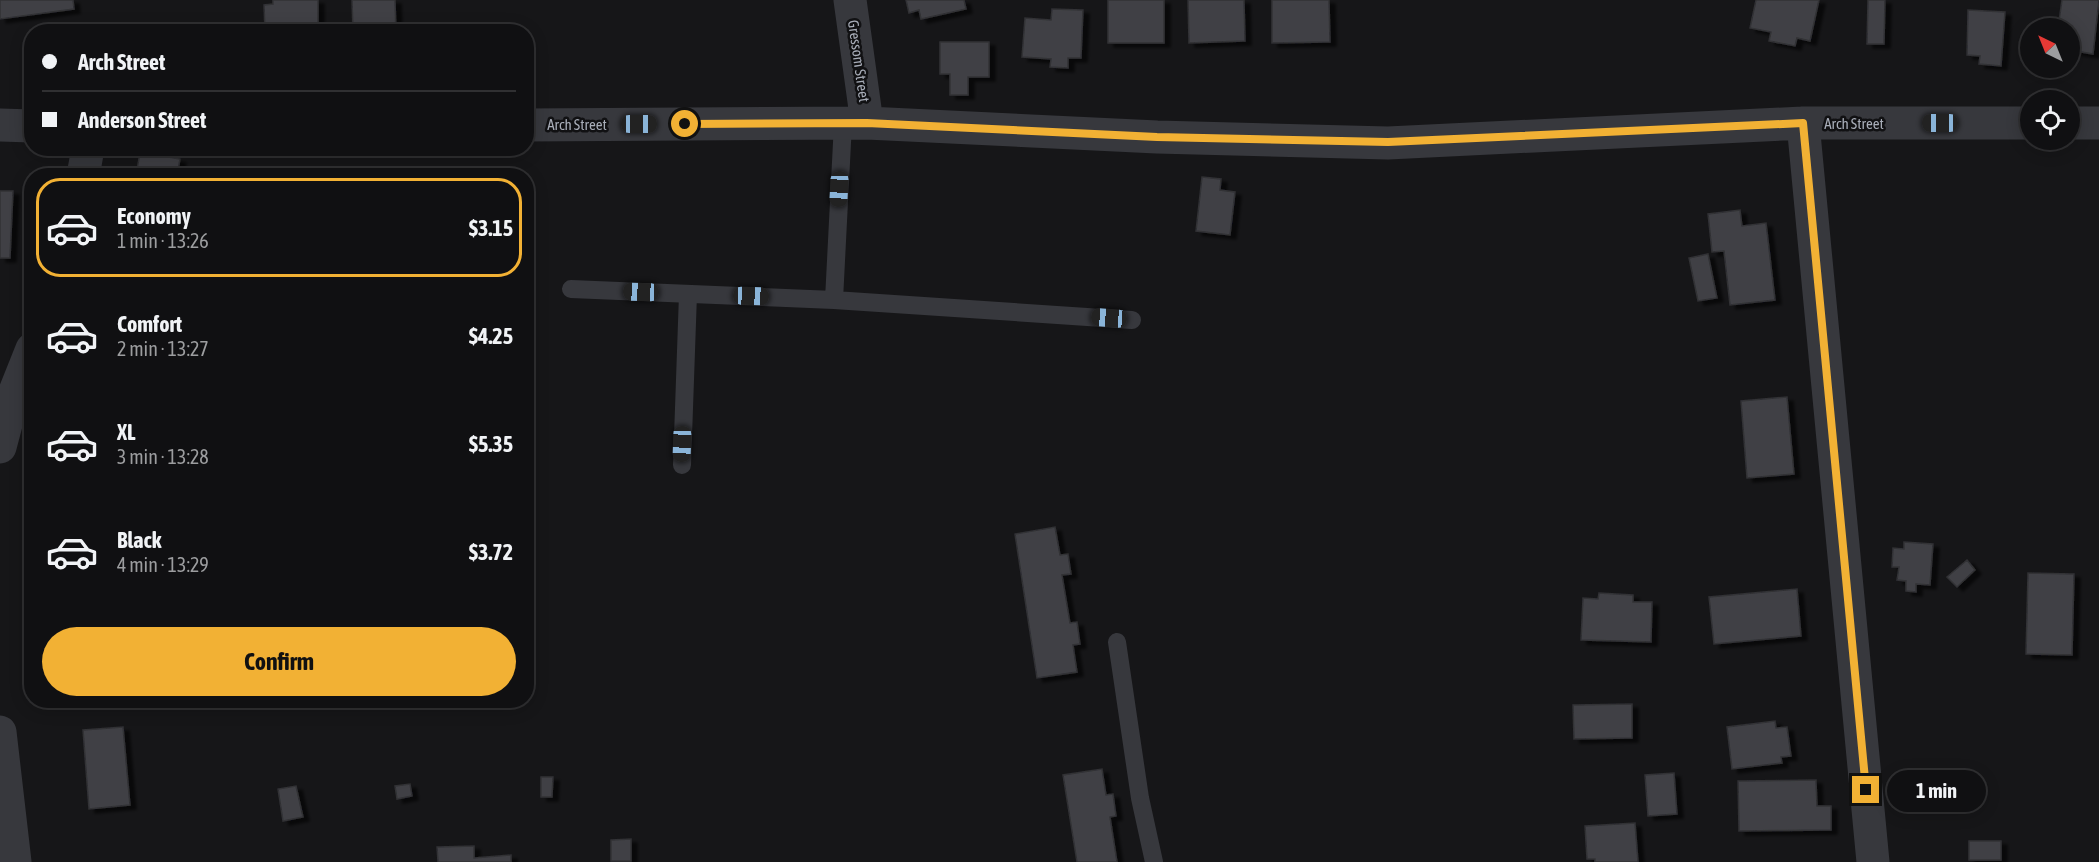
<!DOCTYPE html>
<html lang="en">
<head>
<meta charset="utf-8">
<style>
	body { margin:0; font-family:"Asap Condensed",sans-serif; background:#1e1e20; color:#f1f3f6; height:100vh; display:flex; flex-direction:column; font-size:22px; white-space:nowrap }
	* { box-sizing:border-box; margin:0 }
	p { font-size:20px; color:#9c9d9f }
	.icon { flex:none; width:33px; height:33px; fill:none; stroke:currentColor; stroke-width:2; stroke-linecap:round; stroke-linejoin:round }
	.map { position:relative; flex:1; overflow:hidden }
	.details { position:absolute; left:24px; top:168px; width:510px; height:540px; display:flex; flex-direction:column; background:#101012; border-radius:24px; box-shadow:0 3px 15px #0003,0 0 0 2px #303032 }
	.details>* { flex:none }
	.guide { position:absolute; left:24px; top:24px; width:510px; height:132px; border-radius:24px; box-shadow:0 3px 15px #0003,0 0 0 2px #303032; display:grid; align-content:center; height:132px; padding:0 18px; background:#101012 }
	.needle { width:39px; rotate:317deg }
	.buttons { position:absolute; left:2020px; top:18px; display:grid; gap:12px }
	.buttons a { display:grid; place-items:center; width:60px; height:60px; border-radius:50%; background:#101012; box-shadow:0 3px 15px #0003,0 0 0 2px #303032; font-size:30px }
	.end { position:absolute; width:27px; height:27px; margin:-14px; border:8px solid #f2b134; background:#111; box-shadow:0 0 0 3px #111 }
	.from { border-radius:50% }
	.bubble { position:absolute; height:42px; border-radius:21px; background:#101012; box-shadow:0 3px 15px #0003,0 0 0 2px #303032; font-size:20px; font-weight:700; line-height:42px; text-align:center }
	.car { position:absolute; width:18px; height:36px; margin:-18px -9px; border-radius:8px; box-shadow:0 0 4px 2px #0007; background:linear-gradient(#222 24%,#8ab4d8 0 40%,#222 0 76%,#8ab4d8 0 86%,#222 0) }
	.guide b { display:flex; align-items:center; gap:21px; height:57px; font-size:22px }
	.guide b+b { border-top:2px solid #303032 }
	.guide i { width:15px; height:15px; background:#f1f3f6 }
	ul { padding:10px 0 0; list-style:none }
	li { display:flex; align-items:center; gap:18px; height:99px; margin:0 12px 9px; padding:0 6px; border:3px solid transparent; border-radius:24px }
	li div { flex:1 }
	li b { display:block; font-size:22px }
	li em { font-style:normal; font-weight:700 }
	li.active { border-color:#f2b134 }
	li>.icon { width:54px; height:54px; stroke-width:1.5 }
	.action { display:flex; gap:12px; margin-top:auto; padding:12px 18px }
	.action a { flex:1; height:69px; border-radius:36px; background:#f2b134; color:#111; font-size:24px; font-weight:700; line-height:69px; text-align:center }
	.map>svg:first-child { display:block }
</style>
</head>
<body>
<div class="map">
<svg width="2099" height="862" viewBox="0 0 2099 862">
	<defs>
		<filter id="shadow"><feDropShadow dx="6" dy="4" stdDeviation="1.5" flood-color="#0009"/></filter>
	</defs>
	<rect width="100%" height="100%" fill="#161618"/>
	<path fill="#404145" stroke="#303034" stroke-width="1.5" filter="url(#shadow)" d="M0 0H73L74 9 0 19Z
		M273 0H318V32H265L264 5 273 4Z
		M352 0H395L396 32H353Z
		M906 0H964L966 9 921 19 919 10 909 13Z
		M1108 0H1164V43H1108Z
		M1188 0H1244L1245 41 1189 43Z
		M1272 0H1329L1330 42 1272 43Z
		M1756 0H1819L1810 41 1797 38 1795 46 1769 41 1771 32 1750 28Z
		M1868 0H1885L1884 44H1867Z
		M2062 0H2099L2093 54 2070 50V28H2058Z
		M1052 9 1083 10 1081 58H1068V68L1050 67 1051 59 1022 57 1025 18 1051 20Z
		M1968 10 2005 12 2001 66 1979 64 1980 56 1967 55Z
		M940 42H989V77H968V95H950V74H940Z
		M140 152 180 159 177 176H136Z
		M270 168V176H215V169Z
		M383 172V176H335V173Z
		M495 172V176H422V174Z
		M1202 177 1221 179 1220 190 1235 192 1230 235 1196 231Z
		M0 191H13L10 258H0Z
		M1740 210 1742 226 1766 223 1775 300 1730 305 1724 251 1712 252 1708 214Z
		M1708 254 1717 298 1698 301 1689 258Z
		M1787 397 1794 474 1747 478 1741 401Z
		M1055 527 1060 555 1068 554 1071 574 1062 575 1070 623 1077 622 1080 644 1073 645 1077 672 1037 678 1015 534Z
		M1904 542 1933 544 1930 585 1916 584V592L1906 591V581L1897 580 1899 567H1892L1893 548 1904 549Z
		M1967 560 1975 570 1957 587 1947 577Z
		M2028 573 2074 574 2072 655 2026 654Z
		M1797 589 1801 636 1714 644 1709 597Z
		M1599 593 1633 595V602H1652L1651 642 1581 640 1583 598 1598 599Z
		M1632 704V738L1574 739 1573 705Z
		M1775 721 1776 728 1787 727 1791 756 1781 757 1782 763 1732 769 1727 727Z
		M123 727 130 805 89 809 83 730Z
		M1102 769 1106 795 1113 794 1116 816 1110 817 1117 862H1077L1063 775Z
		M1674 773 1677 814 1648 816 1645 775Z
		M541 777H553L552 797H541Z
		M1816 780 1817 806H1831V830L1739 831 1738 781Z
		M410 784 412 796 397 799 395 786Z
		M296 786 303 817 283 821 278 789Z
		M1635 823 1638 862H1595V859H1587L1585 826Z
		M631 839V861H611V840Z
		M1969 841H2001V860H1969Z
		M474 846V858L511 855V862H438L437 847Z"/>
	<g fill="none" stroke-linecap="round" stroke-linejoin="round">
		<path stroke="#37383d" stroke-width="18" d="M843 123 834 300 1132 320
			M571 289 834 300
			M682 465 688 294
			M1117 642 1140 798 1154 862"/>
		<path stroke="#37383d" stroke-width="33" d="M850 0 867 123
			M1803 123 1873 862
			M2070 123H2099
			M0 125 32 126
			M526 125 867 123 1157 137 1388 143 1803 123H2031
			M83 176 88 148
			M0 447 14 394 32 349
			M0 732 15 862"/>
	</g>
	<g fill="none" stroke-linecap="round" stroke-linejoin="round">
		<path stroke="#f2b134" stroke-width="8" d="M685 124 867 123 1157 137 1388 142 1803 123 1866 790"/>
	</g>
	<g text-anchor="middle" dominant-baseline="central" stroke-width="5" stroke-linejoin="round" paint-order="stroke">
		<g font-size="15" fill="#a8adb8" stroke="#111113">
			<text transform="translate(859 61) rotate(82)">Gressom Street</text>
			<text x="1854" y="123">Arch Street</text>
			<text x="577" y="124">Arch Street</text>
		</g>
	</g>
</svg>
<div class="buttons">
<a><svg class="needle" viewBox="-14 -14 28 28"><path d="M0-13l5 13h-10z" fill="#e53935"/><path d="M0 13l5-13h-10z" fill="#9c9d9f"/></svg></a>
<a><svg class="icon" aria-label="locate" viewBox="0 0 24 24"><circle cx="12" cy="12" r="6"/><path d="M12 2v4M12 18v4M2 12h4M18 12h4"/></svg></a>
</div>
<i class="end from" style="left:685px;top:124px"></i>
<i class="end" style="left:1866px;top:790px"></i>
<div class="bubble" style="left:1887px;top:770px;width:99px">1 min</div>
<i class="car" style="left:1940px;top:123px;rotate:270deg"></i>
<i class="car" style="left:639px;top:124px;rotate:90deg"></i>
<i class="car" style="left:839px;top:189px;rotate:183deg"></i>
<i class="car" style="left:641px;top:292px;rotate:272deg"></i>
<i class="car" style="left:751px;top:296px;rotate:92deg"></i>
<i class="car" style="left:1109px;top:318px;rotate:274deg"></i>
<i class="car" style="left:682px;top:444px;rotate:182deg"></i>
<div class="guide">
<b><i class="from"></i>Arch Street</b>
<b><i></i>Anderson Street</b>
</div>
<section class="details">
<ul>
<li class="active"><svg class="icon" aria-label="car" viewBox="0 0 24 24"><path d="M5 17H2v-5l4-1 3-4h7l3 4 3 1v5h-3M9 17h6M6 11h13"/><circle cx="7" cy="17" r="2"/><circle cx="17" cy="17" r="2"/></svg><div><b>Economy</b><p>1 min · 13:26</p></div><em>$3.15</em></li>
<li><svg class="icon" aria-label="car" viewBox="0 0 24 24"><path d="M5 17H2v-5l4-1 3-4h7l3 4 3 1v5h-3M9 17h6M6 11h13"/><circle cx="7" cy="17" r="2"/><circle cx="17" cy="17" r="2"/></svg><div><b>Comfort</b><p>2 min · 13:27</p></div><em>$4.25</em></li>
<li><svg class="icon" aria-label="car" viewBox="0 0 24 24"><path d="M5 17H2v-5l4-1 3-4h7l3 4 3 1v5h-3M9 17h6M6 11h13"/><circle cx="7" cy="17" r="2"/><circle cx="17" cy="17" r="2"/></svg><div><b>XL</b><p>3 min · 13:28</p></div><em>$5.35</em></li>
<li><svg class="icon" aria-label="car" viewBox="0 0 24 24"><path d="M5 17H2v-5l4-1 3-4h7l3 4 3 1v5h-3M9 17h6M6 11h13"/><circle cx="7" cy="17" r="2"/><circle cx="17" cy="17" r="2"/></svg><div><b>Black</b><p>4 min · 13:29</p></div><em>$3.72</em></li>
</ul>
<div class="action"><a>Confirm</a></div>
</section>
</div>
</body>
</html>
